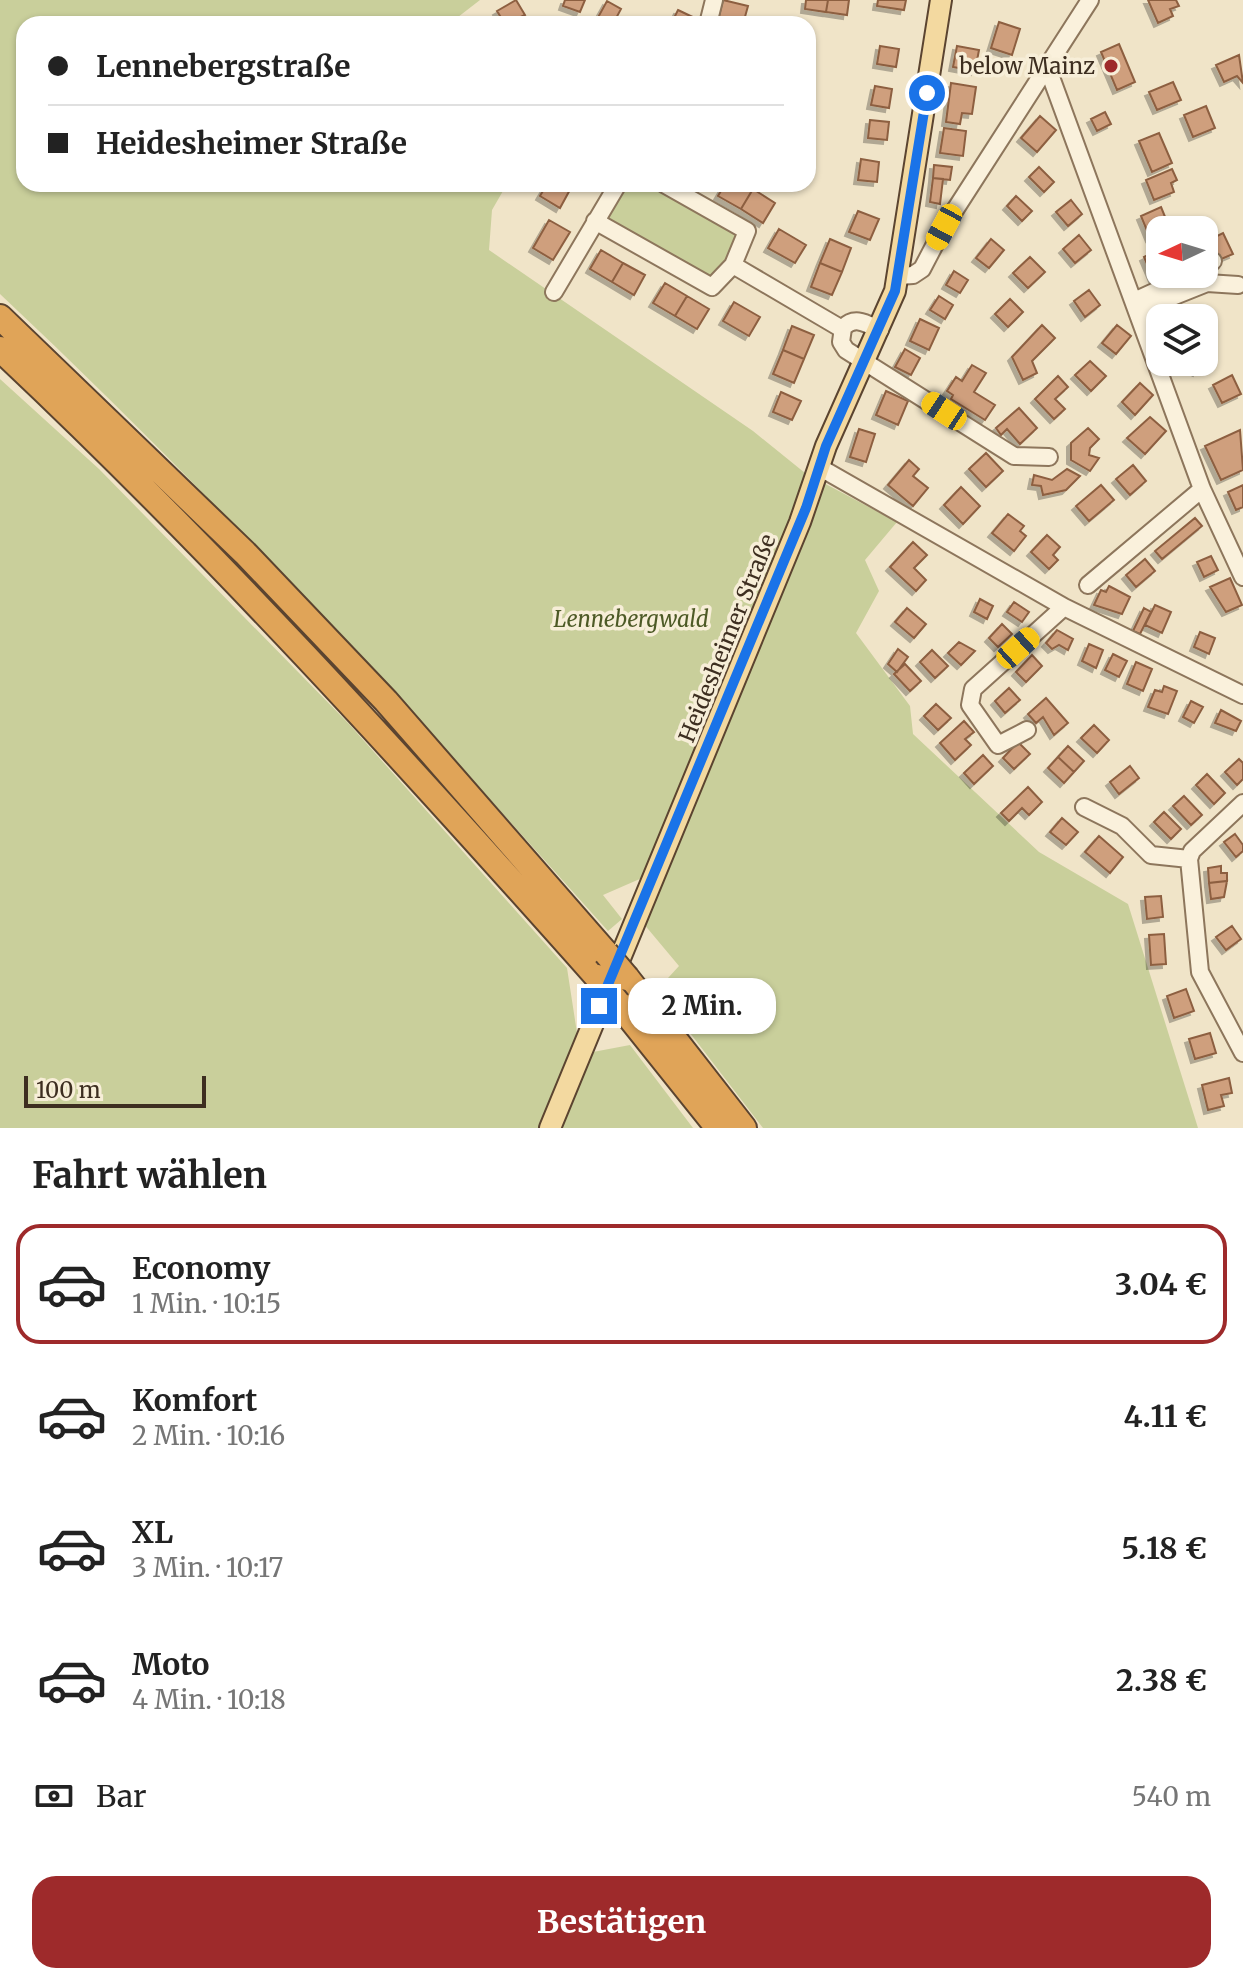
<!DOCTYPE html>
<html lang="de">
<head>
<meta charset="utf-8">
<style>
	body { margin:0; font-family:Merriweather,serif; background:#f6f6f6; color:#222; height:100vh; display:flex; flex-direction:column; font-size:30px; white-space:nowrap }
	* { box-sizing:border-box; margin:0 }
	p { font-size:26px; color:#767676 }
	.icon { flex:none; width:44px; height:44px; fill:none; stroke:currentColor; stroke-width:2; stroke-linecap:round; stroke-linejoin:round }
	.map { position:relative; height:1128px; overflow:hidden }
	.side { display:flex; flex-direction:column; background:#fff; flex:1 }
	.side>* { flex:none }
	.hud { position:absolute; left:16px; top:16px; width:800px; height:176px; border-radius:24px; box-shadow:0 2px 6px #0004; display:grid; align-content:center; height:176px; padding:0 32px; background:#fff }
	.needle { width:52px; rotate:266deg }
	.buttons { position:absolute; left:1146px; top:216px; display:grid; gap:16px }
	.buttons a { display:grid; place-items:center; width:72px; height:72px; border-radius:16px; background:#fff; box-shadow:0 2px 6px #0004; font-size:40px }
	.scale { position:absolute; left:24px; bottom:20px; width:182px; box-sizing:border-box; padding-left:8px; border:4px solid #3d2e20; border-top:0; font-size:22px; line-height:28px; white-space:nowrap; color:#3d2e20; -webkit-text-stroke:6px #f7eed8; paint-order:stroke }
	.end { position:absolute; width:36px; height:36px; margin:-18px; border:10px solid #1a73e8; background:#fff; box-shadow:0 0 0 4px #fff }
	.from { border-radius:50% }
	.bubble { position:absolute; height:56px; border-radius:24px; background:#fff; box-shadow:0 2px 6px #0004; font-size:26px; font-weight:700; line-height:56px; text-align:center }
	.car { position:absolute; width:24px; height:48px; margin:-24px -12px; border-radius:10px; box-shadow:0 0 6px 2px #0007; background:linear-gradient(#f5c518 24%,#345 0 40%,#f5c518 0 76%,#345 0 86%,#f5c518 0) }
	.hud b { display:flex; align-items:center; gap:28px; height:76px; font-size:30px }
	.hud b+b { border-top:2px solid #e0e0e0 }
	.hud i { width:20px; height:20px; background:#222 }
	ul { padding:0; list-style:none }
	li { display:flex; align-items:center; gap:24px; height:120px; margin:0 16px 12px; padding:0 16px; border:4px solid transparent; border-radius:24px }
	li div { flex:1 }
	li b { display:block; font-size:30px }
	li em { font-style:normal; font-weight:700 }
	li.current { border-color:#9e2a2b }
	li>.icon { width:72px; height:72px; stroke-width:1.5 }
	h2 { padding:0 32px; font-size:36px; line-height:96px }
	.pay { display:flex; align-items:center; gap:20px; height:88px; padding:0 32px; font-size:30px }
	.pay p { margin-inline-start:auto }
	.button { display:flex; gap:16px; margin-top:auto; padding:16px 32px }
	.button a { flex:1; height:92px; border-radius:24px; background:#9e2a2b; color:#fff; font-size:32px; font-weight:700; line-height:92px; text-align:center }
	.map>svg:first-child { display:block }
</style>
</head>
<body>
<div class="map">
<svg width="1243" height="1128" viewBox="0 0 1243 1128">
	<defs>
		<filter id="shadow"><feDropShadow dx="-4" dy="4" stdDeviation="0" flood-color="#0004"/></filter>
	</defs>
	<rect width="100%" height="100%" fill="#f0e4c8"/>
	<path fill="#c9cf9b" d="M0 0H480L449 24H24V184H507L492 210 489 250 753 431 805 473 897 522 865 560 879 591 856 633 910 706 913 734 1039 852 1128 904 1198 1128H763L657 990 679 966 643 923 661 882 642 878 603 895 622 919 608 931C412 711 214 495 0 294Z
		M626 184H650L734 233 736 242 712 280 607 222 606 218Z
		M0 379 99 469 349 724 567 968 577 1033 593 1052 630 1045 693 1128H0Z"/>
	<path fill="#cf9f7d" stroke="#8d5f41" stroke-width="2" filter="url(#shadow)" d="M516 0 525 15 505 24 497 11Z
		M565 0H585L580 12 563 6Z
		M723 0 748 6 743 24H717Z
		M806 0H828L826 12 805 9Z
		M828 0H849L847 15 826 12Z
		M878 0H906L904 10 877 6Z
		M1148 0H1176L1179 6 1170 9 1173 16 1158 23Z
		M607 1 621 9 613 24 596 21Z
		M678 10 701 21 699 24H671Z
		M999 22 1020 29 1012 55 991 48Z
		M1119 44 1135 82 1117 90 1101 52Z
		M880 46 899 49 896 67 877 64Z
		M957 46 979 50 975 71 953 67Z
		M1239 55 1243 83 1237 76 1224 82 1216 65Z
		M1173 82 1181 100 1157 110 1149 92Z
		M951 83 976 87 972 114 962 113 960 124 946 122Z
		M875 86 892 89 889 108 871 105Z
		M1206 106 1215 128 1193 137 1184 115Z
		M1105 112 1111 124 1097 131 1091 119Z
		M1040 116 1056 130 1037 152 1021 138Z
		M870 120 889 122 887 140 868 138Z
		M944 128 966 131 963 156 940 153Z
		M1159 133 1172 163 1152 172 1139 141Z
		M861 159 879 162 877 182 858 180Z
		M934 165 952 167 950 180 933 178Z
		M1039 167 1054 182 1044 192 1029 177Z
		M1172 169 1177 180 1171 183 1174 192 1154 200 1146 180Z
		M933 178 943 179 940 204 930 202Z
		M547 184 572 186 560 208 540 196Z
		M725 184H744L753 189 741 209 718 196Z
		M753 189 775 203 763 223 741 209Z
		M1016 196 1032 211 1022 221 1007 206Z
		M1071 200 1082 214 1068 226 1056 212Z
		M1161 207 1170 229 1160 230 1150 238 1141 216Z
		M858 211 879 219 870 240 849 232Z
		M549 220 570 232 553 260 533 248Z
		M779 229 806 245 795 263 768 248Z
		M1223 233 1233 254 1219 260 1209 240Z
		M1079 235 1091 250 1075 263 1063 249Z
		M830 239 851 248 842 272 820 263Z
		M991 239 1004 250 989 268 976 258Z
		M601 250 623 263 612 282 590 269Z
		M1156 251 1162 274 1153 278 1144 257Z
		M1030 257 1045 272 1028 288 1013 273Z
		M623 263 645 275 634 295 612 282Z
		M820 263 842 272 832 295 811 287Z
		M954 271 968 280 960 293 946 285Z
		M665 283 687 296 675 316 653 303Z
		M1089 290 1100 305 1085 317 1074 301Z
		M687 296 709 309 697 329 675 316Z
		M939 296 953 305 945 319 930 310Z
		M1010 299 1023 312 1008 327 995 314Z
		M734 302 760 317 749 336 723 321Z
		M920 319 939 328 929 350 910 341Z
		M1042 325 1055 338 1032 361 1037 373 1023 380 1012 357Z
		M1117 325 1131 336 1116 354 1102 343Z
		M792 326 814 335 804 359 783 350Z
		M1211 334 1217 343V352L1212 355 1207 370 1201 366 1197 372 1191 369 1184 371 1179 367 1180 362H1204V337Z
		M905 349 920 358 911 375 895 367Z
		M783 350 804 359 794 383 773 374Z
		M1090 361 1106 376 1091 391 1075 375Z
		M972 365 986 373 974 392 995 405 985 420 951 399 953 395 947 391 956 377 962 381Z
		M1232 375 1241 394 1222 403 1213 385Z
		M1058 376 1068 387 1055 399 1065 409 1054 419 1035 399Z
		M1140 383 1153 395 1135 415 1122 402Z
		M886 391 908 401 898 425 876 415Z
		M781 392 801 401 792 420 773 412Z
		M1019 408 1037 428 1020 444 1007 429 1001 435 996 428Z
		M1150 417 1166 431 1145 454 1127 438Z
		M1088 428 1099 439 1090 448 1089 455 1099 458 1090 471 1071 460V443Z
		M859 429 875 434 866 462 850 457Z
		M1240 430 1243 470 1221 480 1205 446Z
		M986 453 1003 471 986 487 969 469Z
		M909 460 919 469 913 476 928 488 913 506 888 485Z
		M1133 465 1146 481 1130 495 1116 479Z
		M1067 469 1080 476 1066 490 1043 495 1041 486 1032 485 1034 475 1052 480Z
		M1101 485 1114 500 1089 521 1076 506Z
		M1243 485V507L1236 510 1228 492Z
		M961 487 980 506 963 524 944 505Z
		M1008 514 1024 526 1020 531 1026 536 1014 551 992 533Z
		M1195 518 1202 526 1162 559 1155 551Z
		M1047 535 1060 547 1053 555 1058 560 1049 569 1031 552Z
		M913 542 927 555 914 568 926 580 916 591 890 567Z
		M1211 556 1218 570 1204 577 1197 562Z
		M1145 559 1155 571 1136 587 1126 575Z
		M1230 578 1242 605 1226 612 1210 587Z
		M1109 586 1130 597 1122 614 1094 605 1101 590 1106 592Z
		M980 599 993 606 987 619 974 612Z
		M1014 602 1029 612 1022 622 1007 612Z
		M1155 605 1171 612 1162 633 1145 625Z
		M907 608 926 624 914 638 895 622Z
		M1144 608 1151 612 1140 634 1133 631Z
		M1002 624 1012 634 998 647 989 638Z
		M1057 630 1073 639 1068 650 1059 645 1052 649 1046 643Z
		M1200 632 1215 638 1209 654 1194 647Z
		M959 642 975 651 961 665 948 653Z
		M1089 644 1103 650 1096 668 1082 661Z
		M898 649 908 657 897 672 888 664Z
		M932 650 948 666 935 678 920 662Z
		M1113 654 1127 661 1119 677 1105 670Z
		M1032 655 1042 666 1026 682 1016 672Z
		M1136 662 1152 669 1143 691 1127 684Z
		M905 664 921 681 910 691 894 674Z
		M1164 686 1177 691 1168 714 1148 707 1155 690 1162 692Z
		M1009 688 1020 700 1005 713 995 701Z
		M1046 698 1068 723 1054 735 1043 717 1036 723 1028 714Z
		M1191 701 1203 707 1194 723 1183 717Z
		M936 704 951 718 938 730 924 716Z
		M1221 710 1241 721 1236 731 1215 723Z
		M964 721 974 732 965 739 971 745 955 760 940 743Z
		M1094 725 1109 740 1097 753 1081 738Z
		M1018 742 1030 754 1014 769 1003 758Z
		M1068 746 1084 761 1074 772 1058 757Z
		M983 755 993 766 974 784 964 773Z
		M1058 757 1074 772 1064 783 1048 768Z
		M1239 759 1243 763V779L1237 785 1225 772Z
		M1130 766 1139 778 1119 794 1110 782Z
		M1207 774 1225 793 1214 804 1196 785Z
		M1028 787 1042 802 1029 815 1022 808 1009 821 1001 813Z
		M1184 796 1202 815 1191 825 1173 806Z
		M1164 812 1181 829 1171 839 1154 822Z
		M1062 818 1078 832 1066 845 1050 832Z
		M1235 834 1243 845V851L1236 857 1224 842Z
		M1099 836 1123 857 1110 873 1085 852Z
		M1221 866V873H1227V881L1209 883 1208 868Z
		M1227 881 1224 897 1211 899 1209 883Z
		M1161 896 1163 917 1147 919 1145 897Z
		M1232 926 1241 939 1226 950 1216 937Z
		M1164 934 1166 964 1151 965 1149 935Z
		M1186 989 1194 1011 1174 1018 1167 996Z
		M1210 1033 1216 1053 1195 1059 1189 1039Z
		M1229 1078 1232 1093 1221 1095 1224 1106 1208 1110 1202 1085Z"/>
	<g fill="none" stroke-linecap="round" stroke-linejoin="round">
		<defs>
			<path id="minor" d="M708 24 714 0
				M1048 69 1202 489 1243 577
				M595 221 712 287 733 265 747 231 664 184
				M733 265 842 329
				M1204 269 1213 261
				M899 276 913 275 922 269 944 227 1090 0
				M554 292 618 184
				M1134 301 1193 274
				M1137 311 1207 283 1238 285
				M880 330C867 324 855 315 843 328L841 342 846 350 1014 456 1049 457
				M819 467 1064 607 1243 695
				M1088 585 1202 489
				M1027 730 998 745 970 705 973 689 1064 607
				M1243 803 1192 851 1189 859 1200 972 1243 1053
				M1084 807 1122 826 1151 855 1189 859"/>
			<path id="major" d="M550 1128 800 522 826 446 895 291 941 0"/>
			<path id="highway" d="M0 317 245 553 386 701 606 953
				M0 349C212 548 404 760 597 977
				M627 978 744 1128
				M618 1003 718 1128"/>
		</defs>
		<use href="#minor" stroke="#8d765c" stroke-width="20"/>
		<use href="#major" stroke="#5b4430" stroke-width="24"/>
		<use href="#highway" stroke="#5b4430" stroke-width="28"/>
		<use href="#minor" stroke="#faf1dc" stroke-width="16"/>
		<use href="#major" stroke="#f3d9a0" stroke-width="20"/>
		<use href="#highway" stroke="#e0a458" stroke-width="24"/>
		<defs>
			<path id="highway-bridge" d="M606 953 627 978
				M597 977 618 1003"/>
		</defs>
		<use href="#highway-bridge" stroke="#5b4430" stroke-width="28" stroke-linecap="butt"/>
		<use href="#highway-bridge" stroke="#e0a458" stroke-width="24"/>
	</g>
	<g fill="none" stroke-linecap="round" stroke-linejoin="round">
		<path stroke="#1a73e8" stroke-width="10" d="M599 1006 806 508 826 446 895 291 927 93"/>
	</g>
	<circle fill="#9e2a2b" stroke="#f7eed8" stroke-width="3" cx="1111" cy="66" r="8"/>
	<g text-anchor="middle" dominant-baseline="central" stroke-width="7" stroke-linejoin="round" paint-order="stroke">
		<g font-size="22" fill="#3d2e20" stroke="#f7eed8" text-anchor="end">
			<text x="1095" y="66">below Mainz</text>
		</g>
		<g font-size="22" font-style="italic" fill="#4d5a26" stroke="#f7eed8">
			<text x="631" y="619">Lennebergwald</text>
		</g>
		<g font-size="22" fill="#3d2e20" stroke="#f7eed8">
			<text transform="translate(727 638) rotate(-68)">Heidesheimer Straße</text>
		</g>
	</g>
</svg>
<div class="buttons">
<a><svg class="needle" viewBox="-14 -14 28 28"><path d="M0-13l5 13h-10z" fill="#e53935"/><path d="M0 13l5-13h-10z" fill="#767676"/></svg></a>
<a><svg class="icon" aria-label="layers" viewBox="0 0 24 24"><path d="M12 4l9 5-9 5-9-5zM3 14l9 5 9-5"/></svg></a>
</div>
<div class="scale">100 m</div>
<i class="end from" style="left:927px;top:93px"></i>
<i class="end" style="left:599px;top:1006px"></i>
<div class="bubble" style="left:628px;top:978px;width:148px">2 Min.</div>
<i class="car" style="left:944px;top:227px;rotate:208deg"></i>
<i class="car" style="left:944px;top:411px;rotate:303deg"></i>
<i class="car" style="left:1018px;top:648px;rotate:48deg"></i>
<div class="hud">
<b><i class="from"></i>Lennebergstraße</b>
<b><i></i>Heidesheimer Straße</b>
</div>
</div>
<section class="side">
<h2>Fahrt wählen</h2>
<ul>
<li class="current"><svg class="icon" aria-label="car" viewBox="0 0 24 24"><path d="M5 17H2v-5l4-1 3-4h7l3 4 3 1v5h-3M9 17h6M6 11h13"/><circle cx="7" cy="17" r="2"/><circle cx="17" cy="17" r="2"/></svg><div><b>Economy</b><p>1 Min. · 10:15</p></div><em>3.04 €</em></li>
<li><svg class="icon" aria-label="car" viewBox="0 0 24 24"><path d="M5 17H2v-5l4-1 3-4h7l3 4 3 1v5h-3M9 17h6M6 11h13"/><circle cx="7" cy="17" r="2"/><circle cx="17" cy="17" r="2"/></svg><div><b>Komfort</b><p>2 Min. · 10:16</p></div><em>4.11 €</em></li>
<li><svg class="icon" aria-label="car" viewBox="0 0 24 24"><path d="M5 17H2v-5l4-1 3-4h7l3 4 3 1v5h-3M9 17h6M6 11h13"/><circle cx="7" cy="17" r="2"/><circle cx="17" cy="17" r="2"/></svg><div><b>XL</b><p>3 Min. · 10:17</p></div><em>5.18 €</em></li>
<li><svg class="icon" aria-label="car" viewBox="0 0 24 24"><path d="M5 17H2v-5l4-1 3-4h7l3 4 3 1v5h-3M9 17h6M6 11h13"/><circle cx="7" cy="17" r="2"/><circle cx="17" cy="17" r="2"/></svg><div><b>Moto</b><p>4 Min. · 10:18</p></div><em>2.38 €</em></li>
</ul>
<div class="pay"><svg class="icon" aria-label="cash" viewBox="0 0 24 24"><path d="M3 7h18v10H3z"/><circle cx="12" cy="12" r="2"/></svg>Bar<p>540 m</p></div>
<div class="button"><a>Bestätigen</a></div>
</section>
</body>
</html>
